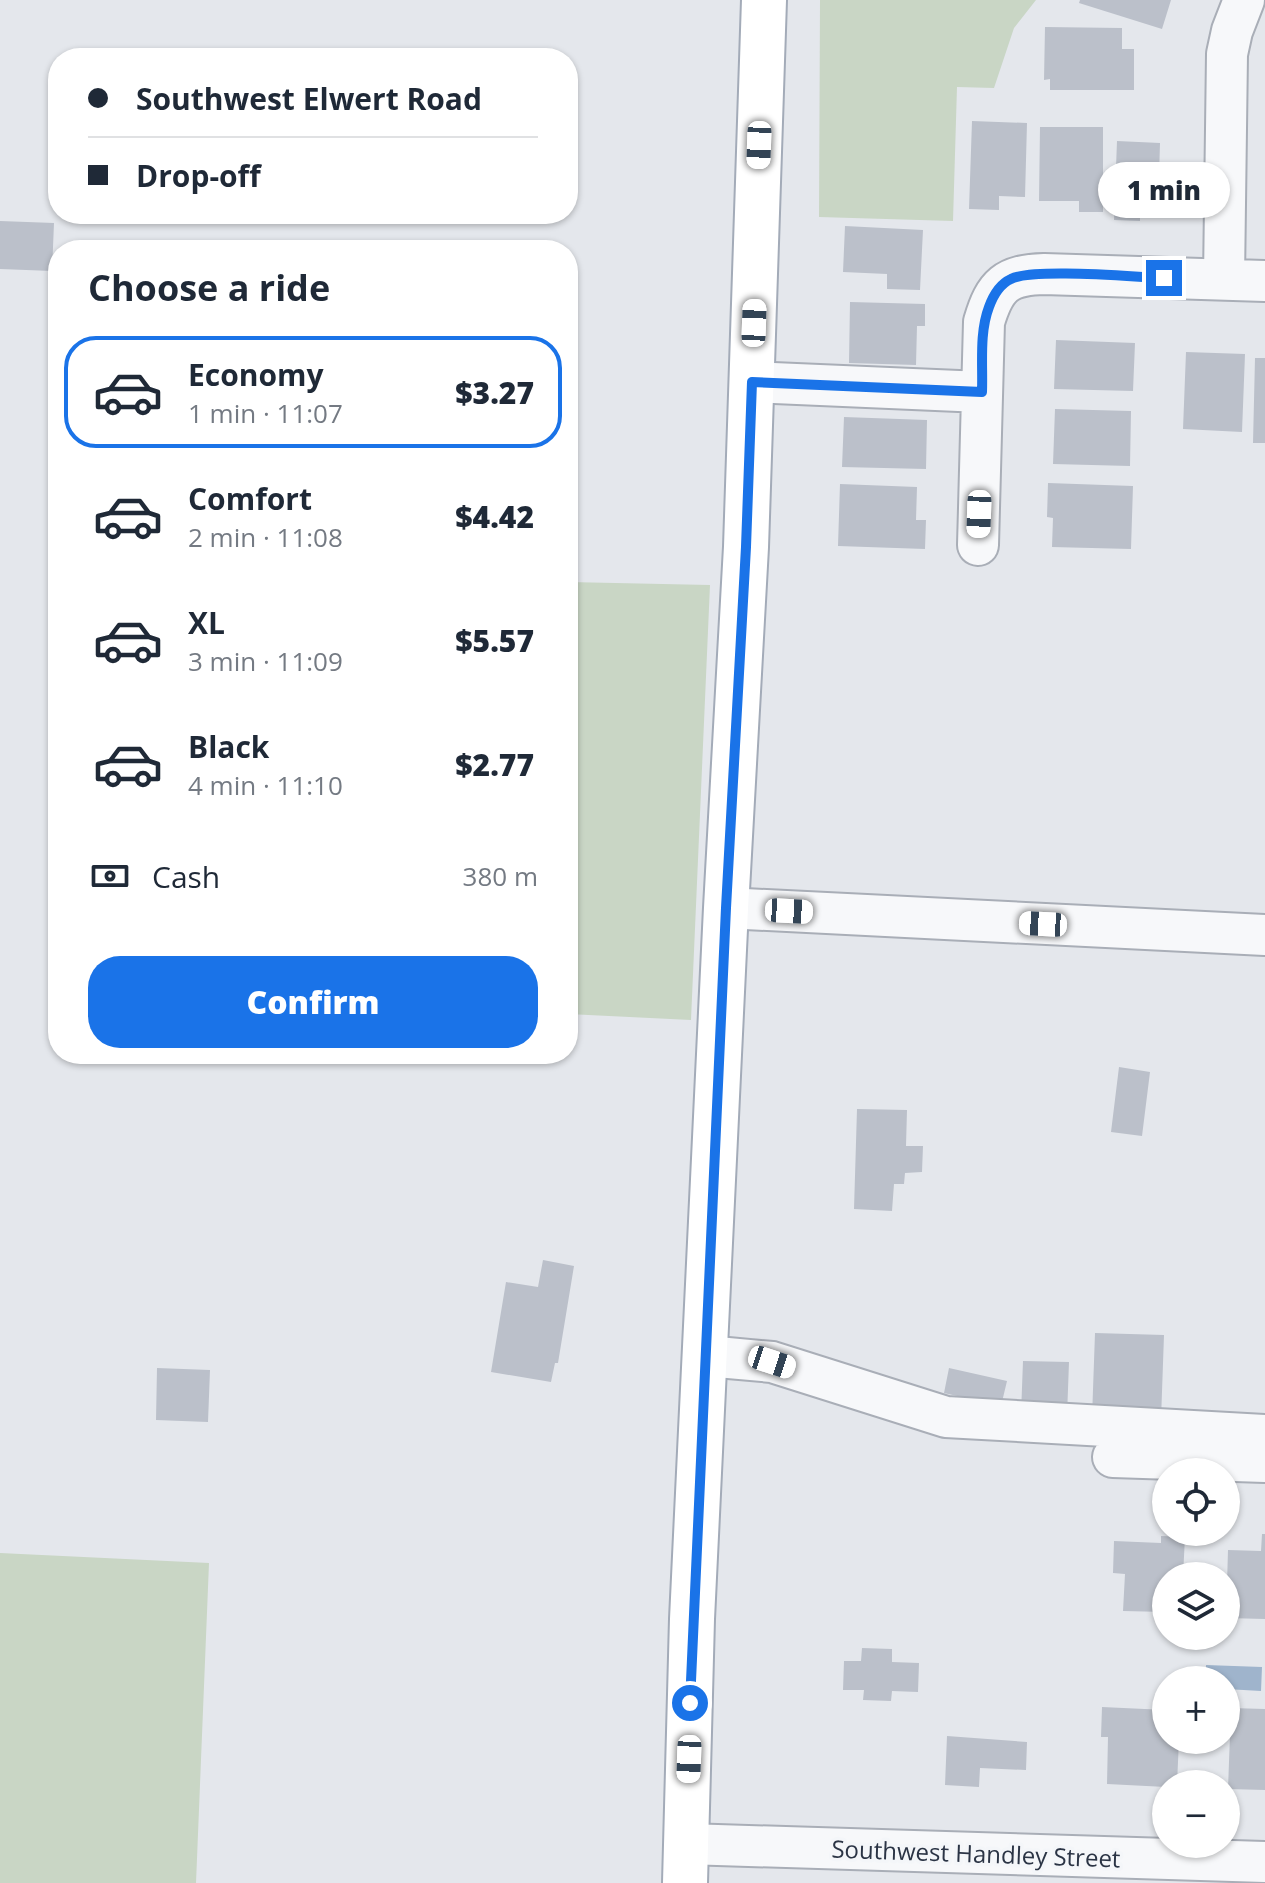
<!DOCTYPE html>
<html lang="en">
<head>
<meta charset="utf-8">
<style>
	body { margin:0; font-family:"Open Sans",sans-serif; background:#f6f6f7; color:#1f2937; height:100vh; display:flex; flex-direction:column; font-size:30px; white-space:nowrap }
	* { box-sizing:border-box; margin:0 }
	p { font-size:26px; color:#747a83 }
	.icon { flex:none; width:44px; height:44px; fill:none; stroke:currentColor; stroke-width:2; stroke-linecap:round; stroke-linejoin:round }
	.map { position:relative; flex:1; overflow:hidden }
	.details { position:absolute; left:48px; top:240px; width:530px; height:824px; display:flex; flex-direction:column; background:#fff; border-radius:32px; box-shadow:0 2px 6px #0004 }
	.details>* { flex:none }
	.hud { position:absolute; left:48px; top:48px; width:530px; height:176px; border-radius:32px; box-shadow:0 2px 6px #0004; display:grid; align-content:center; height:176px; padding:0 40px; background:#fff }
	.tools { position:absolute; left:1152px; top:1458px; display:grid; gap:16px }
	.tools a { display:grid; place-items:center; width:88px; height:88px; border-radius:50%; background:#fff; box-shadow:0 2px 6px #0004; font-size:40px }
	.end { position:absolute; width:36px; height:36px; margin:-18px; border:10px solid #1a73e8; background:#fff; box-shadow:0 0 0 4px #fff }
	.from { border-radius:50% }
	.bubble { position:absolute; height:56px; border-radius:28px; background:#fff; box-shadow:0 2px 6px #0004; font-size:26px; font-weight:800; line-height:56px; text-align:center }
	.car { position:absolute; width:24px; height:48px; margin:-24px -12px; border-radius:10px; box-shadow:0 0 6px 2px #0007; background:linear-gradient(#fff 24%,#345 0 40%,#fff 0 76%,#345 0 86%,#fff 0) }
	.hud b { display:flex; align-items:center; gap:28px; height:76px; font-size:30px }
	.hud b+b { border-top:2px solid #e0e1e3 }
	.hud i { width:20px; height:20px; background:#1f2937 }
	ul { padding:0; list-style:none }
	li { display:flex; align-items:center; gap:24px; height:112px; margin:0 16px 12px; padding:0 24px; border:4px solid transparent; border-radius:32px }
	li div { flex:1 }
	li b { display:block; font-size:30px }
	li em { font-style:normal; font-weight:800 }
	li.active { border-color:#1a73e8 }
	li>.icon { width:72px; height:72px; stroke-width:1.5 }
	h2 { padding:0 40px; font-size:36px; line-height:96px }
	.pay { display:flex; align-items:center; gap:20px; height:88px; padding:0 40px; font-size:30px }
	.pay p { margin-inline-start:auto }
	.button { display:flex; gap:16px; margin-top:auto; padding:16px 40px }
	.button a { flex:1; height:92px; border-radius:32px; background:#1a73e8; color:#fff; font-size:32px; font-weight:800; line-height:92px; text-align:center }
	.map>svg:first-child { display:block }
</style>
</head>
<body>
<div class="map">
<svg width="1265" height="1883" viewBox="0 0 1265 1883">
	<rect width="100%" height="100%" fill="#e4e7ec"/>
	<path fill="#c9d6c5" d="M820 0H1036L1014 28 994 88 957 87 953 221 819 217Z
		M568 582 710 585 691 1020 568 1014Z
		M0 1553 209 1563 196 1883H0Z"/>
	<path fill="#9fb4cc" d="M1206 1665 1262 1667 1261 1691 1226 1689V1680H1206Z"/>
	<path fill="#bbc0ca" d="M1080 0H1171L1162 29 1079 3Z
		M1045 27 1122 28V49H1134V90H1050V79L1044 80Z
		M972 121 1027 123 1025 197 999 196V210L969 209Z
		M1040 127H1103V212H1079V201H1039Z
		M1117 141 1160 143 1158 211H1140V221L1114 220Z
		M0 221 54 223 52 271 0 269Z
		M845 226 923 230 920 290 887 289V274L843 272Z
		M850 302 925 304V326H917L916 365 849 363Z
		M1056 340 1135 343 1133 391 1054 389Z
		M1186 352 1245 354 1242 432 1183 429Z
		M1255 358H1265V443H1253Z
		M1055 409 1131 411 1130 466 1053 464Z
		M844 417 927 420 926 469 842 467Z
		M1048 483 1133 486 1131 549 1052 547 1053 518 1047 517Z
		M840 484 917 487 916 520H926L925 549 838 546Z
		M1119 1067 1150 1072 1142 1136 1111 1132Z
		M857 1109 907 1110 906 1146H923L922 1172 905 1173 904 1184H894L892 1211 854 1209Z
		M543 1260 574 1266 558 1363H555L551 1382 491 1372 506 1282 538 1287Z
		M1095 1333 1164 1335 1161 1420 1092 1418Z
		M1023 1361 1069 1362 1067 1416 1021 1414Z
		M157 1368 210 1370 208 1422 156 1420Z
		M949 1368 1007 1381 1001 1406 944 1393Z
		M1262 1534H1265V1619L1226 1618 1228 1550 1261 1551Z
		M1161 1536 1185 1537 1183 1576H1166V1612L1123 1611 1125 1574 1113 1573 1114 1541 1161 1543Z
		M862 1648 892 1649V1662L919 1663 918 1692 892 1691 891 1701 863 1700 864 1690H843L844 1661H861Z
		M1102 1707 1166 1710V1740H1179L1177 1784H1166V1787L1107 1784 1108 1737H1101Z
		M1231 1708 1265 1709V1790L1228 1789Z
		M947 1736 1027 1742 1026 1770 980 1768 979 1787 945 1785Z"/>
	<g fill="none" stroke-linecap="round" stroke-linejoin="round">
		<defs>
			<path id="minor" d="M1224 279 1227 54 1232 31 1244 0
				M752 382 982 392
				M978 545 984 322C995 285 1006 275 1044 274L1265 281
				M726 908 1265 935
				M706 1356 772 1362 946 1417 1265 1435
				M1113 1457 1265 1462
				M686 1844 1265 1862"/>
			<path id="major" d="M685 1883 692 1619 726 908 746 547 764 0"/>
		</defs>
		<use href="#minor" stroke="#a9aeb7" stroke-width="44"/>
		<use href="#major" stroke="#a3abb8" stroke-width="48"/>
		<use href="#minor" stroke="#f7f8fa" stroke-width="40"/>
		<use href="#major" stroke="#fff" stroke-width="44"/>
	</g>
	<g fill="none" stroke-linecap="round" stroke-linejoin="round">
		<path stroke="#1a73e8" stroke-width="10" d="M690 1703 726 908 746 547 752 382 982 392C983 365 979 333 989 307 993 296 1000 284 1011 279 1033 268 1134 277 1164 278"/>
	</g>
	<g text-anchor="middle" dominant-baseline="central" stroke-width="7" stroke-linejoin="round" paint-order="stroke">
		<g font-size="24" fill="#2b3445" stroke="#f4f6f9">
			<text transform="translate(976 1853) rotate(2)">Southwest Handley Street</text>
		</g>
	</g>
</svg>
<div class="tools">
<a><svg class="icon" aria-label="locate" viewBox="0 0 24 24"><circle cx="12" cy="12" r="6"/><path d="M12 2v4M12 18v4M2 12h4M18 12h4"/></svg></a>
<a><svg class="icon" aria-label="layers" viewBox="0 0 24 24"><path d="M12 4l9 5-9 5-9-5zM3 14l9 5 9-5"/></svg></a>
<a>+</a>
<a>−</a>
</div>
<i class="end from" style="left:690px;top:1703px"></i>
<i class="end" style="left:1164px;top:278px"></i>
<div class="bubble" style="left:1098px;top:162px;width:132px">1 min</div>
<i class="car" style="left:759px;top:145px;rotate:182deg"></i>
<i class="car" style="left:754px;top:323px;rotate:2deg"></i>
<i class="car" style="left:979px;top:514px;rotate:182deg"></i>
<i class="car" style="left:789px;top:911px;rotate:93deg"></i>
<i class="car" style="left:1043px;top:924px;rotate:273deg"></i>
<i class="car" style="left:772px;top:1362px;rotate:108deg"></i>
<i class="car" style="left:689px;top:1759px;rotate:182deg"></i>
<div class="hud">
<b><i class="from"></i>Southwest Elwert Road</b>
<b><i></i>Drop-off</b>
</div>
<section class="details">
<h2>Choose a ride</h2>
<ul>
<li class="active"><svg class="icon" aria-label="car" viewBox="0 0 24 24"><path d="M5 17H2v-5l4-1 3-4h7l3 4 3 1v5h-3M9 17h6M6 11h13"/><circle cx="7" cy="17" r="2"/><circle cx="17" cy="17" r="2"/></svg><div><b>Economy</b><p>1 min · 11:07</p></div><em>$3.27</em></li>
<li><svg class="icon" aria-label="car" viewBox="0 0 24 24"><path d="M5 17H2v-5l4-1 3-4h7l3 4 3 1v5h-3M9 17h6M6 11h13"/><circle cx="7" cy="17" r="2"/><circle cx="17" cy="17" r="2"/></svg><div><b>Comfort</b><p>2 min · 11:08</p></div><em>$4.42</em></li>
<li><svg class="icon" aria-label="car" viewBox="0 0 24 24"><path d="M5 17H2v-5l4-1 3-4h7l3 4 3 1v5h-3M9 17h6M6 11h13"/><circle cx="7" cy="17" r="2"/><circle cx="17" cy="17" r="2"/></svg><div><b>XL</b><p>3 min · 11:09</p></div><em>$5.57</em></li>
<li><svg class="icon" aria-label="car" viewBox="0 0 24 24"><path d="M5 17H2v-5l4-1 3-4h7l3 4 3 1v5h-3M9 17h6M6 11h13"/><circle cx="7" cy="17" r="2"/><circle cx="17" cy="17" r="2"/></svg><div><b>Black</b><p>4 min · 11:10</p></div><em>$2.77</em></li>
</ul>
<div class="pay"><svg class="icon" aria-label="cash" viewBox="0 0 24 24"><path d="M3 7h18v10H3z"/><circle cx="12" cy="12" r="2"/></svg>Cash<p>380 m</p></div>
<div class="button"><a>Confirm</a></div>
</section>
</div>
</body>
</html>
